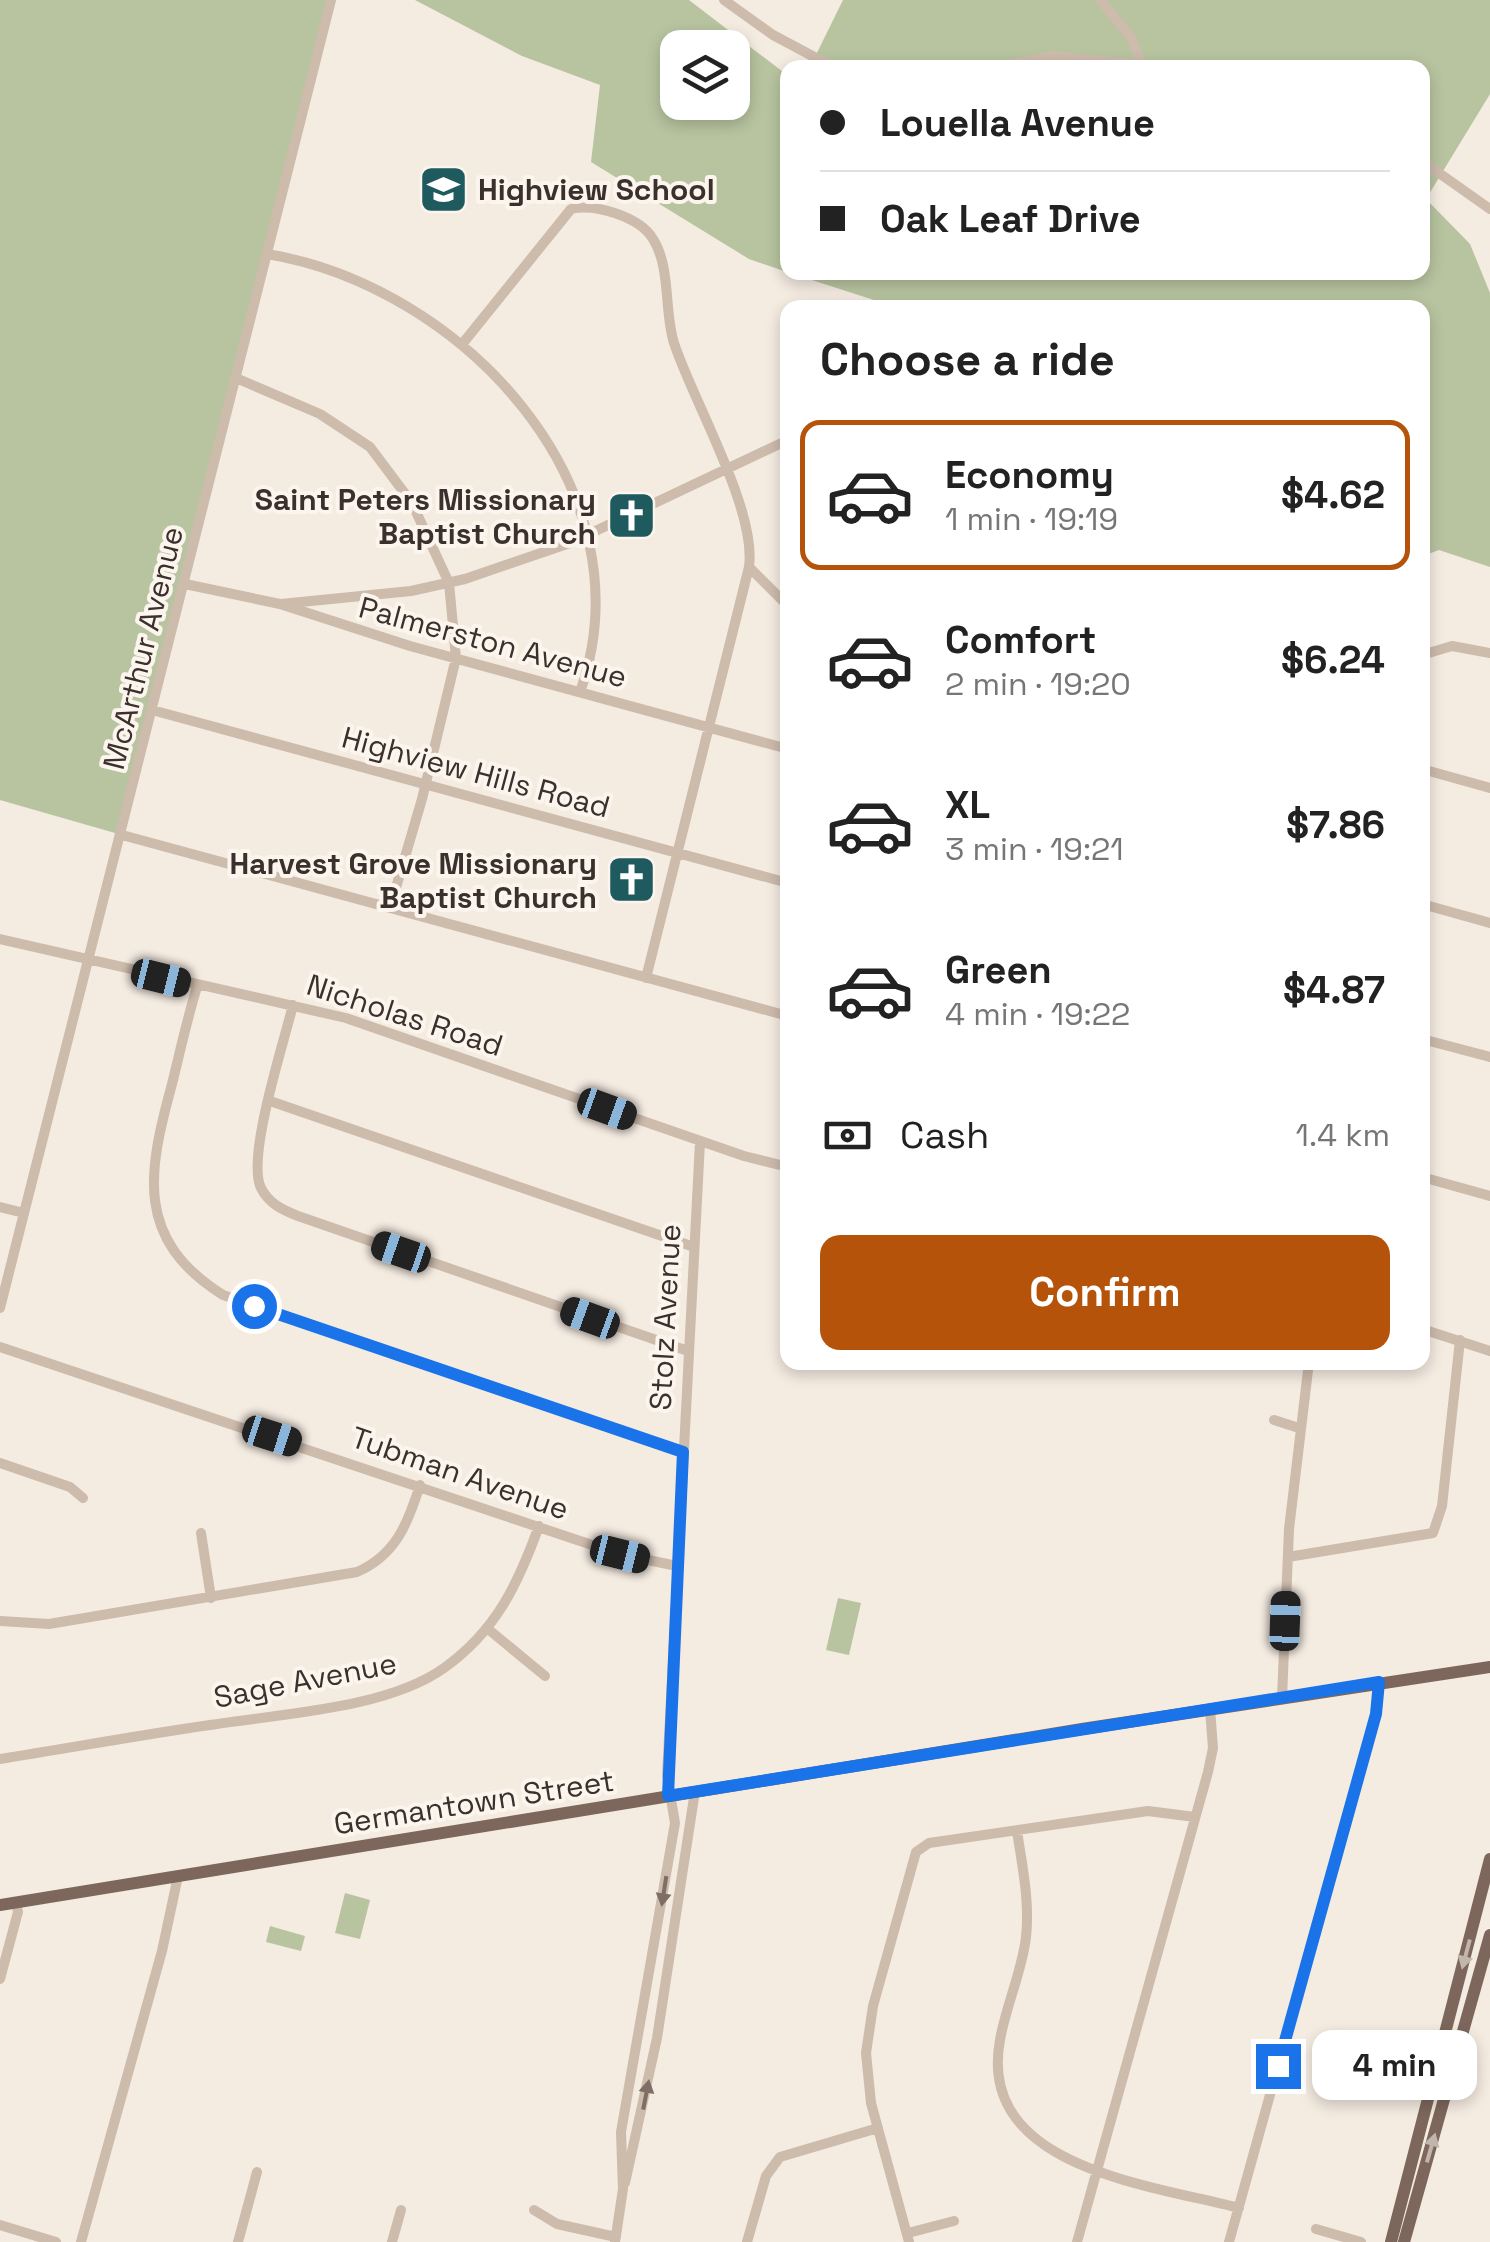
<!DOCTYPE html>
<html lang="en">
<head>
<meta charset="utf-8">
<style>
	body { margin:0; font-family:"Space Grotesk",sans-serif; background:#f2f2f2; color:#222; height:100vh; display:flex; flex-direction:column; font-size:38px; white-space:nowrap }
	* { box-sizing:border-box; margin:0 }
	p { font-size:32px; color:#767676 }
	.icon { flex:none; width:55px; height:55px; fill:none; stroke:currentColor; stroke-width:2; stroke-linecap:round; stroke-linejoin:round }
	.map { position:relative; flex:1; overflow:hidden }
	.drawer { position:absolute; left:780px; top:300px; width:650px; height:1070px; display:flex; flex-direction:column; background:#fff; border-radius:20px; box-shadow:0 5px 15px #0003 }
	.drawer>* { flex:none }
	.hud { position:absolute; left:780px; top:60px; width:650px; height:220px; border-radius:20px; box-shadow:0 5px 15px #0003; display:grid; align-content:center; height:220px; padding:0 40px; background:#fff }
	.tools { position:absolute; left:660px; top:30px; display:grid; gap:20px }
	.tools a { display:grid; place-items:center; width:90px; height:90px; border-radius:20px; background:#fff; box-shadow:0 5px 15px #0003; font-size:50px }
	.end { position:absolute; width:45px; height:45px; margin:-22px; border:12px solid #1a73e8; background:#fff; box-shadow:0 0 0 5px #fff }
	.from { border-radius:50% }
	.bubble { position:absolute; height:70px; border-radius:20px; background:#fff; box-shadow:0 5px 15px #0003; font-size:32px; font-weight:800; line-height:70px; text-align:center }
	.car { position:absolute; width:30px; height:60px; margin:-30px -15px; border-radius:12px; box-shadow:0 0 8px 2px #0007; background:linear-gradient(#222 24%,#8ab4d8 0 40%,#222 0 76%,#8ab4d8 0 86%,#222 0) }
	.hud b { display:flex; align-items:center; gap:35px; height:95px; font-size:38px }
	.hud b+b { border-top:2px solid #e0e0e0 }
	.hud i { width:25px; height:25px; background:#222 }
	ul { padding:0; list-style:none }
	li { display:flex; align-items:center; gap:30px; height:150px; margin:0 20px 15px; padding:0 20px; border:5px solid transparent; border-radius:20px }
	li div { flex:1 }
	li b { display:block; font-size:38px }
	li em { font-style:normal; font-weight:800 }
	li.current { border-color:#b45309 }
	li>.icon { width:90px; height:90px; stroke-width:1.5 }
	h2 { padding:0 40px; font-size:45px; line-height:120px }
	.pay { display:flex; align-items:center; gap:25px; height:110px; padding:0 40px; font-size:38px }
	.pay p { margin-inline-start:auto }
	.button { display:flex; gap:20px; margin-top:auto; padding:20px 40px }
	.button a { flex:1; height:115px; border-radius:20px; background:#b45309; color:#fff; font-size:40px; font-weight:800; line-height:115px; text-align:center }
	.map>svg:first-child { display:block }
</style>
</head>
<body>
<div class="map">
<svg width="1490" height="2242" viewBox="0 0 1490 2242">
	<rect width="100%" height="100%" fill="#f4ebe1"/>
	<path fill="#b8c4a0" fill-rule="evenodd" d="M0 0H331L122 835 0 800Z
		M415 0H689L787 75V272L749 259 591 162 600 85 522 56ZM678 48H732V102H678Z
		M843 0H1490V94L1426 199 1470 244 1490 293V567L1439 550 1423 556 1422 308 877 307V301L790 273 1422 272V68L810 67Z
		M838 1598 861 1603 849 1655 826 1650Z
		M345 1893 370 1900 360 1939 335 1933Z
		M270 1926 305 1936 301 1951 266 1942Z"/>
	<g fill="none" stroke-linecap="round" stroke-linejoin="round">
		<path stroke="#cdbbac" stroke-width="10" d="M724 0 773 35 835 68
			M1100 0 1131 37 1141 62
			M992 68 1053 56 1172 68
			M1422 161 1490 209
			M267 254C462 286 652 488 580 692
			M463 343 571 209C595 203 640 217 653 239 671 267 664 312 674 343 693 401 757 510 749 567L646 978
			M236 378 320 414 370 447 412 503 449 583 456 658 422 799 390 908
			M749 567 788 606
			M185 584 280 604 410 646 788 749
			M281 604 411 591 465 579 570 543 788 440
			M1422 655 1452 646 1490 653
			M152 710 788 883
			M1422 769 1490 788
			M122 835 788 1016
			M1422 904 1490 923
			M0 939 346 1018 744 1156 788 1167
			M197 987C187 1019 180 1052 172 1084 148 1172 134 1239 223 1295L683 1452
			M293 1005C284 1042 246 1158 261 1188 269 1204 283 1210 298 1216L688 1351
			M1422 1039 1490 1057
			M270 1101 694 1247
			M1422 1177 1490 1196
			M0 1207 24 1213
			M0 1308 331 0
			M1422 1329 1490 1351
			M0 1347 619 1554 677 1566
			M1274 1420 1299 1428
			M0 1463 70 1487 83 1498
			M201 1533 211 1598
			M1288 1557 1433 1533 1442 1506 1460 1340
			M0 1621 49 1624 357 1572C396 1555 408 1523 420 1485
			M488 1629 545 1676
			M1282 1698 1289 1529 1309 1362
			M0 1759C70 1748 140 1735 210 1725 279 1714 387 1709 444 1668 496 1631 518 1584 539 1526
			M1017 1831C1022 1865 1030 1901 1026 1937 1022 1972 1006 2005 1000 2040 976 2168 1152 2185 1239 2208
			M0 1979 18 1912 16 1903
			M625 2183 657 2038 695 1791
			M534 2210 557 2224 616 2237
			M0 2225 56 2242
			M1316 2229 1361 2242
			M908 2233 954 2221
			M81 2242 162 1951 178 1876
			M238 2242 257 2172
			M392 2242 401 2210
			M615 2242 623 2189 621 2132 675 1823 667 1775 700 1142
			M747 2242 766 2176 780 2157 878 2128
			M909 2242 871 2103 866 2053 873 2006 916 1852 929 1843 1148 1811 1195 1817
			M1077 2242 1208 1772 1213 1748 1210 1709
			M1229 2242 1376 1714 1379 1683"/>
		<path stroke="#7d675c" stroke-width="12" d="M0 1905 1082 1729 1490 1667
			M1391 2242 1490 1859
			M1404 2242 1490 1935"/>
	</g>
	<defs><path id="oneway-solid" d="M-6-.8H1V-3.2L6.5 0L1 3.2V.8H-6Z" transform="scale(2.5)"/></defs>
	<g fill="#7d6f65">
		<use href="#oneway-solid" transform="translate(664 1891) rotate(99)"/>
		<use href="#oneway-solid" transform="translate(646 2095) rotate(-79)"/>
	</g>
	<g fill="#c2b5ac">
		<use href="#oneway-solid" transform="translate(1466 1954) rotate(105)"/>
		<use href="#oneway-solid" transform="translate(1431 2148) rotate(-74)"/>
	</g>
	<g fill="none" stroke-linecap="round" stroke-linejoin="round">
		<path stroke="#1a73e8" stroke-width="12" d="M254 1306 683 1452 668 1796 1379 1682 1376 1714 1278 2066"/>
	</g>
	<defs>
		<symbol id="school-square" viewBox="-11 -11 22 22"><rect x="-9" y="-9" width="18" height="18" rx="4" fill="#1f5a5e" stroke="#fbf5ee"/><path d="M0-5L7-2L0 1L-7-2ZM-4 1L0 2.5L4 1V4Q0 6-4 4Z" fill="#fff"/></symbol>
		<symbol id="church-square" viewBox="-11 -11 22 22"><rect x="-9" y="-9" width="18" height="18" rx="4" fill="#1f5a5e" stroke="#fbf5ee"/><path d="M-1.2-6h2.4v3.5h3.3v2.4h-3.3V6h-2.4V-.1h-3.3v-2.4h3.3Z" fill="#fff"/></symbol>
	</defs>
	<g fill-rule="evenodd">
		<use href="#school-square" x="416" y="162" width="55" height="55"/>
		<use href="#church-square" x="604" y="488" width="55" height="55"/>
		<use href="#church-square" x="604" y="852" width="55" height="55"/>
	</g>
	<g text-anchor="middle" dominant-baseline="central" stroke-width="8" stroke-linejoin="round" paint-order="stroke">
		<g font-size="30" font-weight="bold" fill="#3b302b" stroke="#fbf5ee" text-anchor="end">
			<text x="478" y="189" text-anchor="start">Highview School</text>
			<text x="596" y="499">Saint Peters Missionary<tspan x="596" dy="34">Baptist Church</tspan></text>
			<text x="597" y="863">Harvest Grove Missionary<tspan x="597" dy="34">Baptist Church</tspan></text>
		</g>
		<g font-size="30" fill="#3b302b" stroke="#fbf5ee">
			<text transform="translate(493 642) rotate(15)">Palmerston Avenue</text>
			<text transform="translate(143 648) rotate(-76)">McArthur Avenue</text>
			<text transform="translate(476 772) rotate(15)">Highview Hills Road</text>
			<text transform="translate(405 1015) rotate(18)">Nicholas Road</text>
			<text transform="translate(665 1317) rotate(-87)">Stolz Avenue</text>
			<text transform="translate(460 1473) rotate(19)">Tubman Avenue</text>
			<text transform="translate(305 1680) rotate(-11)">Sage Avenue</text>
			<text transform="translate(474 1802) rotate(-9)">Germantown Street</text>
		</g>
	</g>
</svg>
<div class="tools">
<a><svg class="icon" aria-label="layers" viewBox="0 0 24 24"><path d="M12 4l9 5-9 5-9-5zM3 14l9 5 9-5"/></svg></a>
</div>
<i class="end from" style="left:254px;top:1306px"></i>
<i class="end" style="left:1278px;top:2066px"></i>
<div class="bubble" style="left:1312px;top:2030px;width:165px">4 min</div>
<i class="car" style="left:161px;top:978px;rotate:104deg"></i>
<i class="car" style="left:607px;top:1109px;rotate:110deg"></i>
<i class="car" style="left:401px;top:1252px;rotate:289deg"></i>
<i class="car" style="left:590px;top:1318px;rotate:290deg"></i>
<i class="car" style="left:272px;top:1436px;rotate:108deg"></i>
<i class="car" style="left:620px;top:1554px;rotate:104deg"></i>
<i class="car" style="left:1285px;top:1621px;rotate:2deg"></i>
<div class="hud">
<b><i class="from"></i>Louella Avenue</b>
<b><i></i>Oak Leaf Drive</b>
</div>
<section class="drawer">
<h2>Choose a ride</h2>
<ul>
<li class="current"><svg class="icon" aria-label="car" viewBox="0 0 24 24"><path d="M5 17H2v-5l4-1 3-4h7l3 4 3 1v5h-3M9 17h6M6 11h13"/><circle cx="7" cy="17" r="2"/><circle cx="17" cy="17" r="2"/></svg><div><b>Economy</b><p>1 min · 19:19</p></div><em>$4.62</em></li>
<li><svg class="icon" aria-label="car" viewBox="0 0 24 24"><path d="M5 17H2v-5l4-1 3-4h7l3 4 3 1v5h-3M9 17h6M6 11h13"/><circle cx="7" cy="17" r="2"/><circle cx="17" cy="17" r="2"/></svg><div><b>Comfort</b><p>2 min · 19:20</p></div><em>$6.24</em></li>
<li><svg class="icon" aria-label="car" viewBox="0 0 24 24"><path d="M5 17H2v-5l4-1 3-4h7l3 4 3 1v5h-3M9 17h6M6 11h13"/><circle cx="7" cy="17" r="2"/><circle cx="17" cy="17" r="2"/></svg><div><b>XL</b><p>3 min · 19:21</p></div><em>$7.86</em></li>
<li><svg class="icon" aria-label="car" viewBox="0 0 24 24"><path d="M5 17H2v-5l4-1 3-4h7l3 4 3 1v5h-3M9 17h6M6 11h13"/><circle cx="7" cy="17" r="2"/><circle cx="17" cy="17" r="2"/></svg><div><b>Green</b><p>4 min · 19:22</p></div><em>$4.87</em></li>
</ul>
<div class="pay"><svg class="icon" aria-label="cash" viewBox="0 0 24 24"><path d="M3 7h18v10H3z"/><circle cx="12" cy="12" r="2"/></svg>Cash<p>1.4 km</p></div>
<div class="button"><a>Confirm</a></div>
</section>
</div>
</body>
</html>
